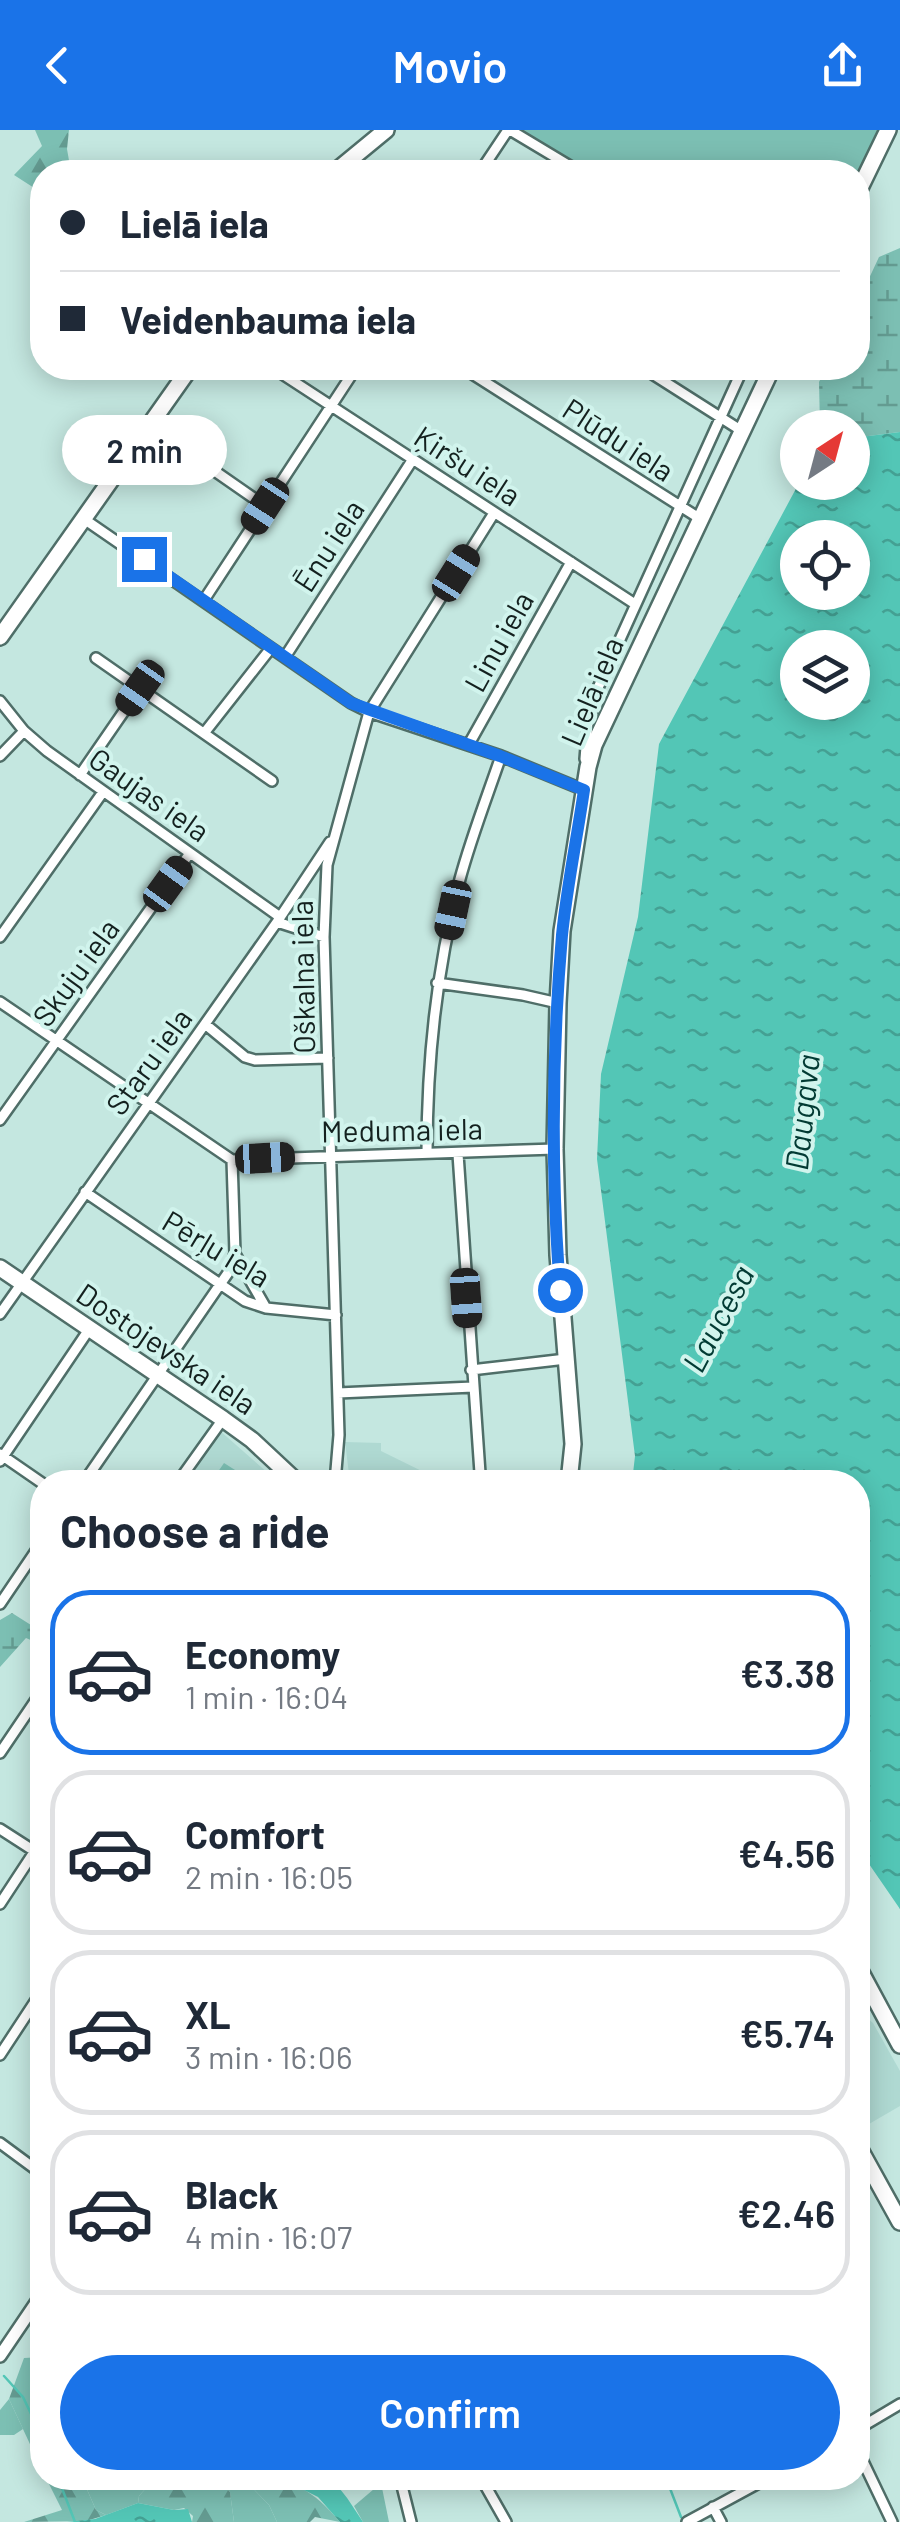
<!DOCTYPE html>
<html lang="en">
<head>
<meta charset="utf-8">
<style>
	body { margin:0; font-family:Barlow,sans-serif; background:#f6f6f7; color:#1f2937; height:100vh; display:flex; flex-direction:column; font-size:38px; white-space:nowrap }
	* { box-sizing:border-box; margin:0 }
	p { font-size:32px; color:#747a83 }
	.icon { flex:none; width:55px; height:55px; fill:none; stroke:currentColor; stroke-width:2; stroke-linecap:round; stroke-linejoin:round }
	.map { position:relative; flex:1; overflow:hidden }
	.sheet { position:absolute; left:30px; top:1340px; width:840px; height:1020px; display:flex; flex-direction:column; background:#fff; border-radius:40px; box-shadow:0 5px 25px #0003 }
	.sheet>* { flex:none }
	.banner { position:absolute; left:30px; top:30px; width:840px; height:220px; border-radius:40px; box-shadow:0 5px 25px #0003; display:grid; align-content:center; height:220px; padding:0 30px; background:#fff }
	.needle { width:65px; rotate:36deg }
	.fabs { position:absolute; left:780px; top:280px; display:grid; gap:20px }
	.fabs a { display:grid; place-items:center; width:90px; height:90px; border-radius:50%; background:#fff; box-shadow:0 5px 25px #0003; font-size:50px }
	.end { position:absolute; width:45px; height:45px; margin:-22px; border:12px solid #1a73e8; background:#fff; box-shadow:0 0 0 5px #fff }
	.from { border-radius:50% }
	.bubble { position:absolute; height:70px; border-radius:35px; background:#fff; box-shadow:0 5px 25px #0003; font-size:32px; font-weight:600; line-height:70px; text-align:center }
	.car { position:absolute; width:30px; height:60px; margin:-30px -15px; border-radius:12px; box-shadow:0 0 8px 2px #0007; background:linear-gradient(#222 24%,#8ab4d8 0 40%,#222 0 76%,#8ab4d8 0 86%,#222 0) }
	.banner b { display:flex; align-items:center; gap:35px; height:95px; font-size:38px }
	.banner b+b { border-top:2px solid #e0e1e3 }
	.banner i { width:25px; height:25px; background:#1f2937 }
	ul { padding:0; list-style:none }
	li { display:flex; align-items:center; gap:30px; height:165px; margin:0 20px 15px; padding:0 10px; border:5px solid #e0e1e3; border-radius:40px }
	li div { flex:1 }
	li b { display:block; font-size:38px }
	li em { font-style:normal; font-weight:600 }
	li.current { border-color:#1a73e8 }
	li>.icon { width:90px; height:90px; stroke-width:1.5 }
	h2 { padding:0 30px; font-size:45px; line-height:120px }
	.primary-button { display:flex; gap:20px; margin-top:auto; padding:20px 30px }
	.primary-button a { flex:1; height:115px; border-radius:60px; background:#1a73e8; color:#fff; font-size:40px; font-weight:600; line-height:115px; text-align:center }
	header { display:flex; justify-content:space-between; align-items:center; height:130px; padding:0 30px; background:#1a73e8; color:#fff; font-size:45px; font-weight:600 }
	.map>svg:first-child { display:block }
</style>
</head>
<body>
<header><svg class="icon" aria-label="back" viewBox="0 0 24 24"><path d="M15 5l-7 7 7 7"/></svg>Movio<svg class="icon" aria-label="share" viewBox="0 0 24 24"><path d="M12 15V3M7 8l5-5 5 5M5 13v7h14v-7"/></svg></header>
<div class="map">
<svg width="900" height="2392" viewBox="0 0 900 2392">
	<defs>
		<pattern id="forest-firs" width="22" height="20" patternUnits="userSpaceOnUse" patternTransform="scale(2.5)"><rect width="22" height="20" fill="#7cbfb3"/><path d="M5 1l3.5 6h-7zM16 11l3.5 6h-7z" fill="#649b91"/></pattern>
		<pattern id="wetland-marsh" width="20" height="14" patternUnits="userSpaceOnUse" patternTransform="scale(2.5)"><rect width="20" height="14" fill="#7cbfb3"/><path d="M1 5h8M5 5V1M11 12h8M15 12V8" fill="none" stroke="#649b91"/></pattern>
		<pattern id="water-ripples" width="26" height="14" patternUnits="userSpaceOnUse" patternTransform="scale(2.5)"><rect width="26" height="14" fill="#53c6b6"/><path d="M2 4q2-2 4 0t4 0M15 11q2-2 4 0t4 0" fill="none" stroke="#44a093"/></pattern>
	</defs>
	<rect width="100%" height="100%" fill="#c4e7e0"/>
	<path fill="#afd9d2" d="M219 1300 278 1352H182Z
		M345 1312 381 1313V1321L444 1352H350Z
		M866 1887 873 1893 900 1941V1976L869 1994 858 1991V1892Z"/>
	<path fill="#7cbfb3" d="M517 0H881L858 47V42H588Z
		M224 1333 254 1352H211Z
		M9 2269 23 2299 14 2305H0V2280Z
		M82 2348H155L139 2366 138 2373 106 2385 96 2380Z
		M217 2348H243L269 2375 277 2392H234L230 2362Z
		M381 2353 389 2392H363L354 2376Z"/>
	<path fill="url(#forest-firs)" d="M35 0H69L67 19 71 42H42V63L14 45 42 16Z
		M42 2227V2340L9 2269 24 2228Z
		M46 2348H82L96 2380 106 2385 86 2391 24 2392 62 2380Z
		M155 2348H217L230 2362 234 2392H192L193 2386 184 2378 174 2380 138 2373 139 2366Z
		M243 2348C288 2347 311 2357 340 2392L315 2387 310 2392H277L269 2375Z"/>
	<path fill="url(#wetland-marsh)" d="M900 118V302L853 308 852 298 820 297 819 252 826 238H858V172L879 127Z
		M12 1483 42 1502V1515L26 1508 0 1537V1490Z"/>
	<path fill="url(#water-ripples)" fill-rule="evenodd" d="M900 302V1779L858 1718V1352H632L635 1326 597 1029 601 944 638 787 659 614 799 353 852 352 853 308ZM798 408H852V462H798ZM798 518H852V572H798Z
		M280 2348C335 2347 333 2345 363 2392H340L318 2367Z
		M138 2373 174 2380 188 2379 192 2392H67L95 2389Z"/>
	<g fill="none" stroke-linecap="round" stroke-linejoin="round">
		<path stroke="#53c6b6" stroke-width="2.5" d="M4 2246 23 2267 42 2307
			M58 2348 75 2392
			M666 2348 681 2387"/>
		<defs>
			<path id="minor" d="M510 0 580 42
				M480 42 508 0
				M273 238 635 474
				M463 238 699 388
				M643 238 742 301
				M150 296 265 376
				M84 389 351 573 369 582 501 626 584 660
				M204 470 356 238
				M285 527 413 329
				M96 528 272 651
				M0 571 24 601 47 621 280 787
				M205 602 271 518
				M469 614 571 432
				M0 626 24 601
				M585 629 588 592 597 560 743 238
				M80 645 140 558
				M277 792 324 807
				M0 807 103 662
				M437 853 523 865 558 873
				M0 872 232 1030 555 1019
				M205 894 245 927 255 930 328 928
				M0 990 190 723
				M427 1023C427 930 436 840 460 749 471 708 487 667 501 626
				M458 1024 480 1343 474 1352
				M85 1062 245 1171 266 1178 336 1185
				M235 1124 266 1178
				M0 1184 277 792 330 712
				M471 1240 566 1229
				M338 1263 473 1257
				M0 1324 42 1353
				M0 1331 90 1198
				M84 1352 230 1140 235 1123 232 1030
				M178 1352 223 1289
				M335 1352 339 1305 324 807 327 735 369 582 494 383
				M0 1474 42 1412
				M0 1623 42 1561
				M0 1699 42 1726
				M0 1774 42 1710
				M0 1925 42 1861
				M0 2013 42 2044
				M858 2299 900 2274
				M858 2321 892 2392
				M400 2348 411 2392
				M481 2348 506 2392
				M713 2377 721 2392
				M687 2392 768 2348"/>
			<path id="tertiary" d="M0 2226 42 2164"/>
			<path id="primary" d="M335 42 386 0
				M858 62 888 0
				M0 507 190 238
				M0 1138 223 1289 252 1310 297 1352
				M569 1352 573 1314 558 1125 555 1019 558 873 562 801 588 637 594 615 772 238
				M858 1837 900 1915
				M858 2016 900 2092"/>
		</defs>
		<use href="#minor" stroke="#4f6e68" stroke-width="14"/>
		<use href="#tertiary" stroke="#4f6e68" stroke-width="16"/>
		<use href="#primary" stroke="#4f6e68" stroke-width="20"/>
		<use href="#minor" stroke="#fff" stroke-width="9"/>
		<use href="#tertiary" stroke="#fff" stroke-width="11"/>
		<use href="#primary" stroke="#fff" stroke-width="15"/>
	</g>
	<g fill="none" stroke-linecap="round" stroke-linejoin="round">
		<path stroke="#1a73e8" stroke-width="12" d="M144 429 351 573 500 626 584 660C577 708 567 756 562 805 552 922 551 1043 560 1160"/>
	</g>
	<g text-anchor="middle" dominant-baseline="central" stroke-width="8" stroke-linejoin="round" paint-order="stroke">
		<g font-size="30" fill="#14211f" stroke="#d1f4ed">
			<text transform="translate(619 309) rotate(33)">Plūdu iela</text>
			<text transform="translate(468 335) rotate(33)">Ķiršu iela</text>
			<text transform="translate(328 415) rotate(-57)">Ēnu iela</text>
			<text transform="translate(498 511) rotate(-61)">Linu iela</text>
			<text transform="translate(591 561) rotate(-67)">Lielā iela</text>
			<text transform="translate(150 664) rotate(35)">Gaujas iela</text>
			<text transform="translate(75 842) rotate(-54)">Skuju iela</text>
			<text transform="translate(302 847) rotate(-91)">Oškalna iela</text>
			<text transform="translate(148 931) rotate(-54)">Staru iela</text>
			<text transform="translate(402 999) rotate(-1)">Meduma iela</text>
			<text transform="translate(217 1118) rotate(31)">Pērļu iela</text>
			<text transform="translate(167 1218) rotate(34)">Dostojevska iela</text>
		</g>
		<g font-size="32" font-style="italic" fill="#023a33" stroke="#d1f4ed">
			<text transform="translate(801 982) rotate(-84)">Daugava</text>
			<text transform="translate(717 1188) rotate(-62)">Laucesa</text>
		</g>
	</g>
</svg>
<div class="fabs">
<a><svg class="needle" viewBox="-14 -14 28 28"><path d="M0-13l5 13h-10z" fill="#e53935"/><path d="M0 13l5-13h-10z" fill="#747a83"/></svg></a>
<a><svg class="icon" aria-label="locate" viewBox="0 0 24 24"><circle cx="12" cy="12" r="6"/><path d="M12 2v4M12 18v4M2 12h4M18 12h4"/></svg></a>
<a><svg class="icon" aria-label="layers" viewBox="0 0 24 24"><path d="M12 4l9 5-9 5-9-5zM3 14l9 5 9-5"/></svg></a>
</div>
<i class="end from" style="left:560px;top:1160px"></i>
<i class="end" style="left:144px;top:429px"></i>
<div class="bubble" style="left:62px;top:285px;width:165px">2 min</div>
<i class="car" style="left:265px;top:376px;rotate:213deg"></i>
<i class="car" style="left:456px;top:443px;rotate:32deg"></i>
<i class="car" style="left:140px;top:558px;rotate:215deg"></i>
<i class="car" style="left:168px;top:754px;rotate:36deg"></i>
<i class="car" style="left:453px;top:780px;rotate:192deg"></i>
<i class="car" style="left:265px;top:1028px;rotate:87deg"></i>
<i class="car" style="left:466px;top:1168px;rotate:176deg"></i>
<div class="banner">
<b><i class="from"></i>Lielā iela</b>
<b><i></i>Veidenbauma iela</b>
</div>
<section class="sheet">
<h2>Choose a ride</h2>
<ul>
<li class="current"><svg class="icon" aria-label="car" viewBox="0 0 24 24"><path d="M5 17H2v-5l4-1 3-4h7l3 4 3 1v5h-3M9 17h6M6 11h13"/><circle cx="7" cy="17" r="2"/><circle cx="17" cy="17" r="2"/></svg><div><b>Economy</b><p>1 min · 16:04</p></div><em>€3.38</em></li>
<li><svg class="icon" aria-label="car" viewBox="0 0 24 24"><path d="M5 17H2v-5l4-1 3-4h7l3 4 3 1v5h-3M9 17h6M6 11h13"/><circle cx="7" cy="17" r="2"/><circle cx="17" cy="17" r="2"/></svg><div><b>Comfort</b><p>2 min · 16:05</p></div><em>€4.56</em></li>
<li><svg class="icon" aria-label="car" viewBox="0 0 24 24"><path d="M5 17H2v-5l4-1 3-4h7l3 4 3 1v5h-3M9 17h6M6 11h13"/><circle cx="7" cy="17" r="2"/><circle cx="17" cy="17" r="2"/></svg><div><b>XL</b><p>3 min · 16:06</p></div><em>€5.74</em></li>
<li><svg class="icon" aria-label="car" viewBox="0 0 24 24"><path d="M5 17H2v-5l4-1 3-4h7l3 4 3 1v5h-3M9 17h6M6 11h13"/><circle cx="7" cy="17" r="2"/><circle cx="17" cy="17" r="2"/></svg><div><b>Black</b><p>4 min · 16:07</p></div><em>€2.46</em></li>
</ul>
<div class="primary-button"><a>Confirm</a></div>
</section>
</div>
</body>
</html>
